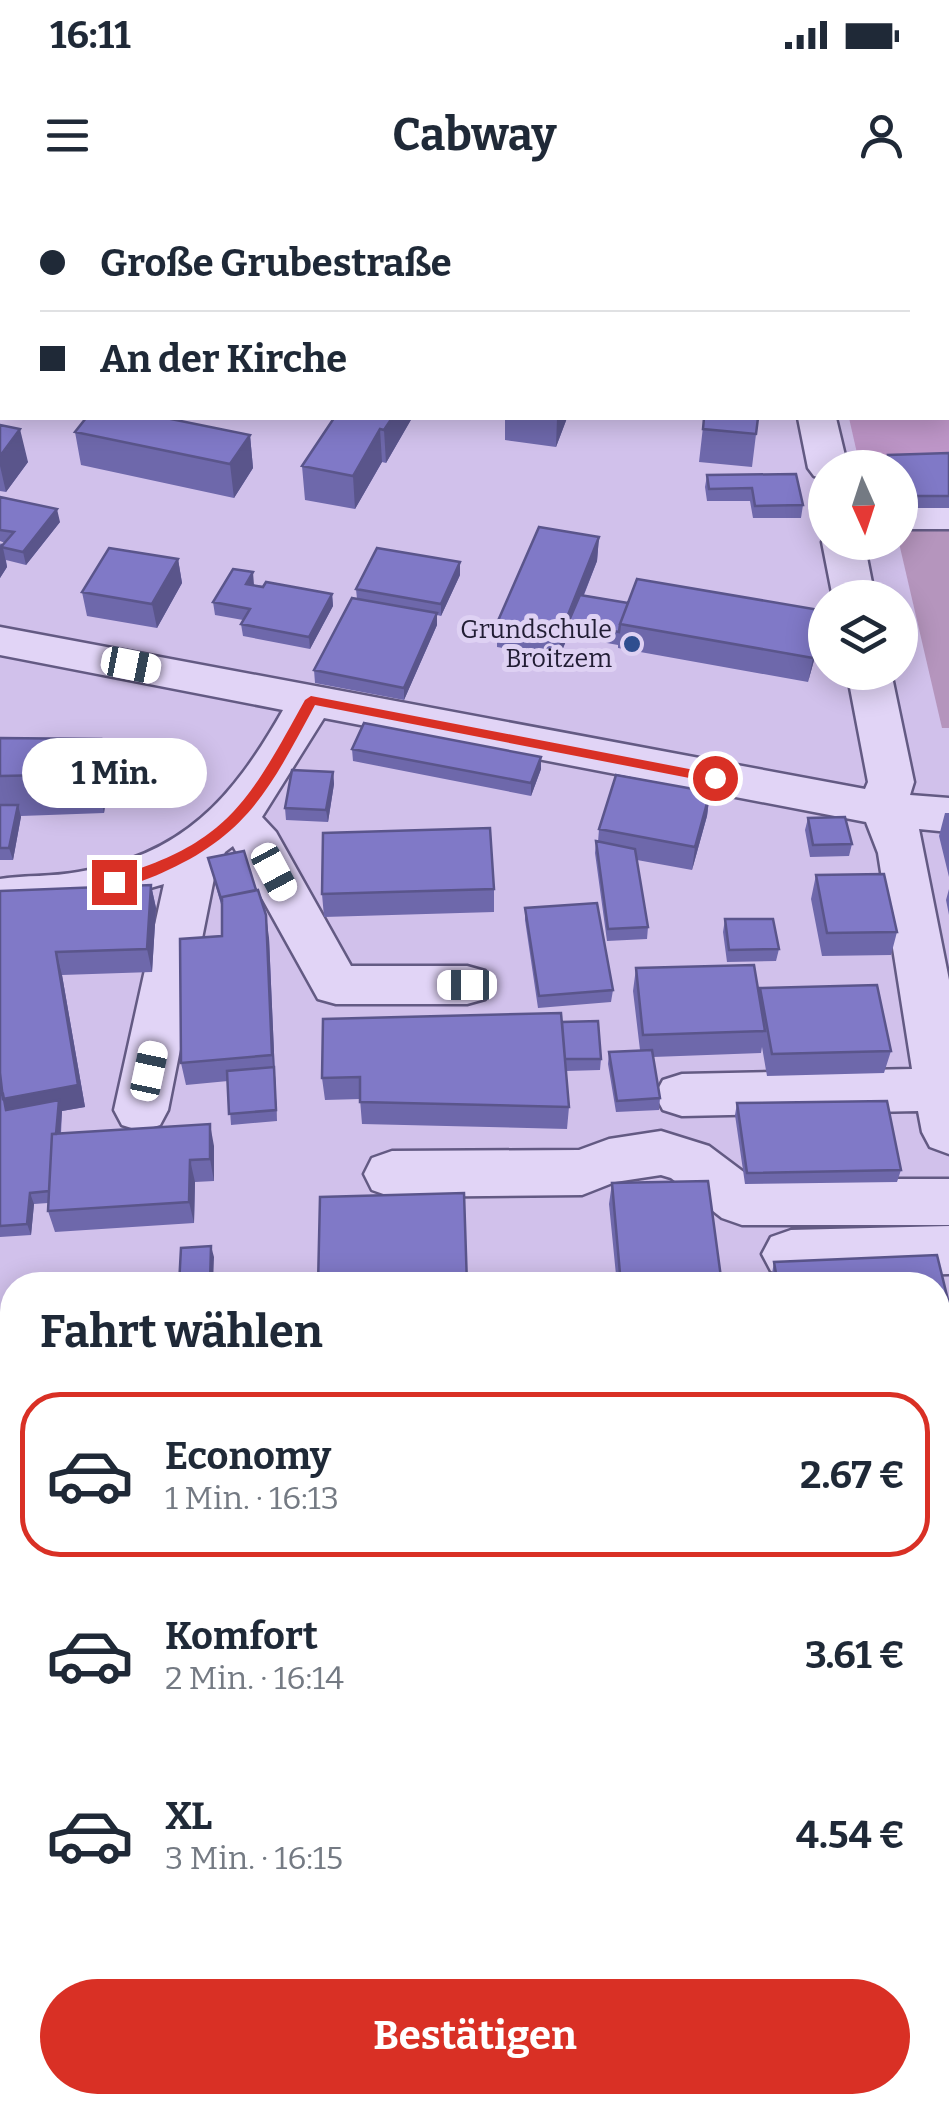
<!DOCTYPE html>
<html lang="de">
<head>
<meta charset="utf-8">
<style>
	body { margin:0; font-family:Bitter,serif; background:#f6f6f7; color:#1f2937; height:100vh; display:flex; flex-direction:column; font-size:38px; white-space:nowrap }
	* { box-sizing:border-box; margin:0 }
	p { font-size:32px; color:#747a83 }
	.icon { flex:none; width:55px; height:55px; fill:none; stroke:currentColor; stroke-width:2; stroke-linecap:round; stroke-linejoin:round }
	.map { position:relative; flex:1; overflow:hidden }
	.side { position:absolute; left:0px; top:1072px; width:950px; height:842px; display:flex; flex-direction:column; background:#fff; border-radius:40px 40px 0 0; box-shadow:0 5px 25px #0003 }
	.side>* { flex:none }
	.guide { position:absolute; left:0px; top:0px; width:950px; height:220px; box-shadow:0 5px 25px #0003; display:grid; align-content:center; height:220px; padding:0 40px; background:#fff }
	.needle { width:65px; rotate:177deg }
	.tools { position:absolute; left:808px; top:250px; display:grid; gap:20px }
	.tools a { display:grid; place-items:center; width:110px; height:110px; border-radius:50%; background:#fff; box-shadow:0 5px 25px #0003; font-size:50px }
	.end { position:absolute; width:45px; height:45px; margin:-22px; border:12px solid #d93025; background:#fff; box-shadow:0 0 0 5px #fff }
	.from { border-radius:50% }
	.bubble { position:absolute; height:70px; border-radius:35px; background:#fff; box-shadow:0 5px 25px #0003; font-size:32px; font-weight:700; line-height:70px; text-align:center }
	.car { position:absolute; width:30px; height:60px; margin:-30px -15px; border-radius:12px; box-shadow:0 0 8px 2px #0007; background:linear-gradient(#fff 24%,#345 0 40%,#fff 0 76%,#345 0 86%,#fff 0) }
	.guide b { display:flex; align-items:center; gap:35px; height:95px; font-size:38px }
	.guide b+b { border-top:2px solid #e0e1e3 }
	.guide i { width:25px; height:25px; background:#1f2937 }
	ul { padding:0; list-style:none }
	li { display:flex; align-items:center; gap:30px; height:165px; margin:0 20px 15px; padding:0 20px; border:5px solid transparent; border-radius:40px }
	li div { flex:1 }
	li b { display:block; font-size:38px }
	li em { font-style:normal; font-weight:700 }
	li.current { border-color:#d93025 }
	li>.icon { width:90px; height:90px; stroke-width:1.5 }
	h2 { padding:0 40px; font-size:45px; line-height:120px }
	.action { display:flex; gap:20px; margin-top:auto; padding:20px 40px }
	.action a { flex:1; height:115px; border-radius:60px; background:#d93025; color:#fff; font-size:40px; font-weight:700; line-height:115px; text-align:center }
	.status { display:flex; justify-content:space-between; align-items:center; height:70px; padding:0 50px; background:#fff; direction:ltr }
	.status svg { height:28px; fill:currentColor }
	header { display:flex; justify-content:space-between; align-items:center; height:130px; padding:0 40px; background:#fff; font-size:45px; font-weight:700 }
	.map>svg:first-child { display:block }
</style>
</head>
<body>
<div class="status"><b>16:11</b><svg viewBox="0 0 49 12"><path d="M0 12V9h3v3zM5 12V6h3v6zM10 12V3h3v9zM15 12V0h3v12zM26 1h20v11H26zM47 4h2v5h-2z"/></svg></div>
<header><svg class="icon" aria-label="menu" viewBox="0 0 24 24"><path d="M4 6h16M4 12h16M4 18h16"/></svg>Cabway<svg class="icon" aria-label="person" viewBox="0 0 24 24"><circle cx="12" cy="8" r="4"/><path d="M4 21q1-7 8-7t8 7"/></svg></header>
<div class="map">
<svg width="949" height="1914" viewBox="0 0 949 1914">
	<rect width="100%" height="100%" fill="#d1c1eb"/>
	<path fill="#be96c8" d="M949 214V260L859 262 849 218H948Z"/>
	<path fill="#b595bd" d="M949 327V528H942L899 343 900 328Z"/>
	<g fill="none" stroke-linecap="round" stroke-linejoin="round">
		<defs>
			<path id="minor" d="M63 0H106L107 2H65Z
				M585 0H619V2H585Z
				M756 0H790V2H756Z
				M948 153H949V175H948Z
				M948 193H949V217L948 216Z
				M798 218H836L848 268H825V279L814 276 808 268Z
				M900 305H949V329H900Z
				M825 338V342H864L875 398H833L822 342Z
				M0 427 865 589 868 582 847 472H891L914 582 910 595 949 598V632L919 629 949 780V954L930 947 922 932 918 911 682 916 663 910 655 895 663 880 682 874 912 869 878 653 866 622 324 518 262 617 276 632 351 766H467L485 771 493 785 485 799 467 804H336L318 799 233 646 225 652 214 678 168 910 160 925 141 931 122 925 114 910 164 684 85 707 0 715V679C26 675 52 677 78 672 183 656 233 598 283 510L0 455Z
				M661 931 709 946 753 979H949V1025H742L722 1018 671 978 661 975 615 982 582 995 392 997 372 990 364 974 372 958 392 951 579 950 609 939Z
				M949 1026V1074L791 1078 771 1071 762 1054 771 1037 791 1030Z
				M12 1871V1902H66V1914H0V1878Z
				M250 1902H326L327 1914H251Z"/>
		</defs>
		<use href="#minor" stroke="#635a83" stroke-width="5"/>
		<use href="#minor" fill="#e1d4f6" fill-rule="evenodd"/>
	</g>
	<path fill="#6e68ab" d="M156 0H343V2H157Z
		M394 0H567L566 2H394Z
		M2 48V109H1L0 56Z
		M334 218H412L386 263 382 262 355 309 305 300 302 266Z
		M505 218H567L556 247 505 240Z
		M704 218H758L752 267 699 262Z
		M0 225 28 262 6 292 0 291Z
		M75 232 250 235 253 268 234 298 81 265Z
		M949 253V308H902L900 301V268H885L888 255Z
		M796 274 803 305 801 318H753L750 301H707L705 287 707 275Z
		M0 297 60 322 26 365 6 360 7 367 0 378V343L2 346 5 343 0 341Z
		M599 337 597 361 584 395 821 435 808 482 618 448V445L568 436 559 458 497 447V423Z
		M178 359 182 383 157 428 87 416 82 392Z
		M460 375 441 416 437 415V425L404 500 315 483 314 470 357 399 356 389Z
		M254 385 332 394 333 406 310 449 243 436 241 424 243 420 215 415 213 402Z
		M0 538 109 579 104 613 21 616 13 660H0Z
		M352 549 541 569 531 596 353 561Z
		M333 572 334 584 328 622 286 620 285 608Z
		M710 592 707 616 692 670 637 660 648 727 647 739 607 741 595 653 596 641 598 642 599 629Z
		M945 613H949V677L939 636Z
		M808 618 852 644 849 656 810 657 805 630Z
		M208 658 269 738 277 921 231 925 228 881 186 885 181 863 222 736V708Z
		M816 675 897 732 891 755 822 756 811 699Z
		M151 685 156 708 152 772 62 775 85 907 62 911 61 934 214 946V981L195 982 194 1023 55 1032 48 1011V1003L34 1004 31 1035 0 1037V691Z
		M494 689V712L324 717 322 694Z
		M949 689V715L946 700Z
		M525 708 613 790 611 802 538 808 525 720Z
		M725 719 779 749 776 761 727 762 723 732Z
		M636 768 759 794 760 788 891 851 884 873 767 876 762 847 761 853 653 857 660 898 659 910 616 912 608 864 609 852 640 850 633 791Z
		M562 822 601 859 600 870 566 871 569 907 567 929 362 924 360 899 325 900 322 878Z
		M737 903 901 970 897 982 745 984 735 915Z
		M612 983 722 1085H617L609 1004Z
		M937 1055 949 1104V1165L938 1166V1085H770L774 1062Z
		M938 1216H949V1392H938Z
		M938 1479 949 1480V1622L938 1621Z"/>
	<path fill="#5a558b" d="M392 218H412L386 263 384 230Z
		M557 218H567L556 247Z
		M20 229 28 262 6 292 0 266V256Z
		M380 229 382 262 355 309 353 276Z
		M250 235 253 268 234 298 230 264Z
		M57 309 60 322 26 365 23 352Z
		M599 337 597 361 572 424 568 423V436L559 458 560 435Z
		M2 343 7 367 0 378V346Z
		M178 359 182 383 157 428 152 404Z
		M460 362V375L441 416V404Z
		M253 372 254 385 246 384Z
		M332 394 333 406 310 449 309 437Z
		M437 413V425L404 500V488Z
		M825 413 821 435 808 482 813 458Z
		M101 539 109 579 104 613 95 574Z
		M541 557V569L531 596V583Z
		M333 572 334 584 328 622 326 610Z
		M710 592 707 616 692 670 695 647Z
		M18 605 21 617 13 660 9 648Z
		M151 685 156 708 152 772 147 749Z
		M266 715 269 738 277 921 272 855Z
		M56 752 62 775 85 907 62 911 55 1002 11 921 0 907V874Z
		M210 924 214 946V981L210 959Z
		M190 960 195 982 194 1023 189 1002Z
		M30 993 34 1004 31 1035 27 1024Z
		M211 1046 214 1057 213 1085H210Z"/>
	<path fill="#8079c7" stroke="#5a558b" stroke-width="2.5" d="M16 0H63L62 2H15Z
		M646 0H696L697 2H647Z
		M891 0H934L935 2H892Z
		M2 48V76H0V56Z
		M86 218H166L250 235 230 264 75 232Z
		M334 218H392L384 230 380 229 353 276 302 266Z
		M704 218H758L756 234 703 229Z
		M0 225 20 229 0 256Z
		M949 253V296H904L900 277V268H898L897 265H890L888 255Z
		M796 274 803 305 755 306 752 288 709 289 707 275Z
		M0 297 57 309 23 352 1 347 14 332 0 330Z
		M539 327 599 337 560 435 497 423Z
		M109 348 178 359 152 404 82 392Z
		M377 348 460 362 441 404 356 389Z
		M233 369 253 372 246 384 263 387 266 382 332 394 309 437 241 424 250 409 213 402Z
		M637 379 825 411 813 458 620 424Z
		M580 395 628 403 620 424 619 432 568 423Z
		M352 398 437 413 404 488 314 470Z
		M364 523 541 557 531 583 352 549Z
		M0 538 101 539 95 574 0 576Z
		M292 570 333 572 326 610 285 608Z
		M616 575 710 592 695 647 599 629Z
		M0 605H18L9 648H0Z
		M845 617 852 644 813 645 808 618Z
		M490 628 494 689 322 694 323 633Z
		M596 641 635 649 648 727 608 729Z
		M244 651 256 690 222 697V702L208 658Z
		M884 674 897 732 827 733 816 675Z
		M151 685 147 749 56 752 78 885 3 899 0 873V691Z
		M258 690 266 715 272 855 181 863 180 739 222 736V697Z
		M597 703 613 790 539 796 525 708Z
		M725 719H773L779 749 729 750Z
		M754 765 765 831 643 835 636 768Z
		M877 785 891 851 772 854 760 788Z
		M561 813 569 907 360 902V877L322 878 323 819Z
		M598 821 601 859H565L562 822Z
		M652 850 660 898 617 901 609 852Z
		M274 867 276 910 229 914 227 871Z
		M3 894 6 910 59 900 56 934H52L49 991 30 993 27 1024 0 1026V895Z
		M887 901 901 970 747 973 737 903Z
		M210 924V959L190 960 189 1002 48 1011 52 934Z
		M708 981 722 1085H621L612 983Z
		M464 993 467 1085H318L320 997Z
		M211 1046 210 1085H179L181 1048Z
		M937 1055 949 1104V1146H938V1085H778L774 1062Z
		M938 1216H949V1383H938Z
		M938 1479 949 1480V1607L938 1606Z
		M12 1688V1772L7 1773Z
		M938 1758 949 1760V1914H480L479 1902H938Z
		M310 1902H371L372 1912 358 1914H311Z"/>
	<path fill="#d93025" d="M311 496 715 574 722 578 715 583 315 505C273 582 251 632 168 670 151 678 128 688 109 685V678C227 645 248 603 305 500Z"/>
	<circle fill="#2e4e8f" stroke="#ded1f3" stroke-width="4" cx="632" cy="444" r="10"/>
	<g text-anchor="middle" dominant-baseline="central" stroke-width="10" stroke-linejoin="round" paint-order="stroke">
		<g font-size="25" fill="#211d34" stroke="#ded1f3" text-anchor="end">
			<text x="612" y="430">Grundschule<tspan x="612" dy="29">Broitzem</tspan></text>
		</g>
	</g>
</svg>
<div class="tools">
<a><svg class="needle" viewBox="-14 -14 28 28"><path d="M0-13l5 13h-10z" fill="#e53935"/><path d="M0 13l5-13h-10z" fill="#747a83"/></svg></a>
<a><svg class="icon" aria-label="layers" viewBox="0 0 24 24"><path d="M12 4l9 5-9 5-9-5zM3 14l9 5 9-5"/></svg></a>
</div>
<i class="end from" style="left:715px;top:578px"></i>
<i class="end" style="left:114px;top:682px"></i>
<div class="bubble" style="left:22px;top:538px;width:185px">1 Min.</div>
<i class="car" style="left:131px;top:465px;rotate:101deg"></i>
<i class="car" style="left:274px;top:672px;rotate:152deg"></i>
<i class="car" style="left:467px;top:785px;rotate:270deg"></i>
<i class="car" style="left:149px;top:871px;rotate:12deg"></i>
<div class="guide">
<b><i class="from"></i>Große Grubestraße</b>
<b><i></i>An der Kirche</b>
</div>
<section class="side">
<h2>Fahrt wählen</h2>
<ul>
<li class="current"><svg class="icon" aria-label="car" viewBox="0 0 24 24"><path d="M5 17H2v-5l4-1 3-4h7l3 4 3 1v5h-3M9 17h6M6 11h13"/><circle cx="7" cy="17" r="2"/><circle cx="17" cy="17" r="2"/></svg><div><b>Economy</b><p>1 Min. · 16:13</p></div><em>2.67 €</em></li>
<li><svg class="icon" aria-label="car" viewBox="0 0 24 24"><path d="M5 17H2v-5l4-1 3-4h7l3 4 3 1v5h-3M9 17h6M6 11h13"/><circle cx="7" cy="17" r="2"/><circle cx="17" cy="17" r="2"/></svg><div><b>Komfort</b><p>2 Min. · 16:14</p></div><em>3.61 €</em></li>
<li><svg class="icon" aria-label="car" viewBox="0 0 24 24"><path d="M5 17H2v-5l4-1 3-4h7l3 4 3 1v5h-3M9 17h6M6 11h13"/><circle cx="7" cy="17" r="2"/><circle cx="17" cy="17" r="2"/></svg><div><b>XL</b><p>3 Min. · 16:15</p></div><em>4.54 €</em></li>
</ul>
<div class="action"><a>Bestätigen</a></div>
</section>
</div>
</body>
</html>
